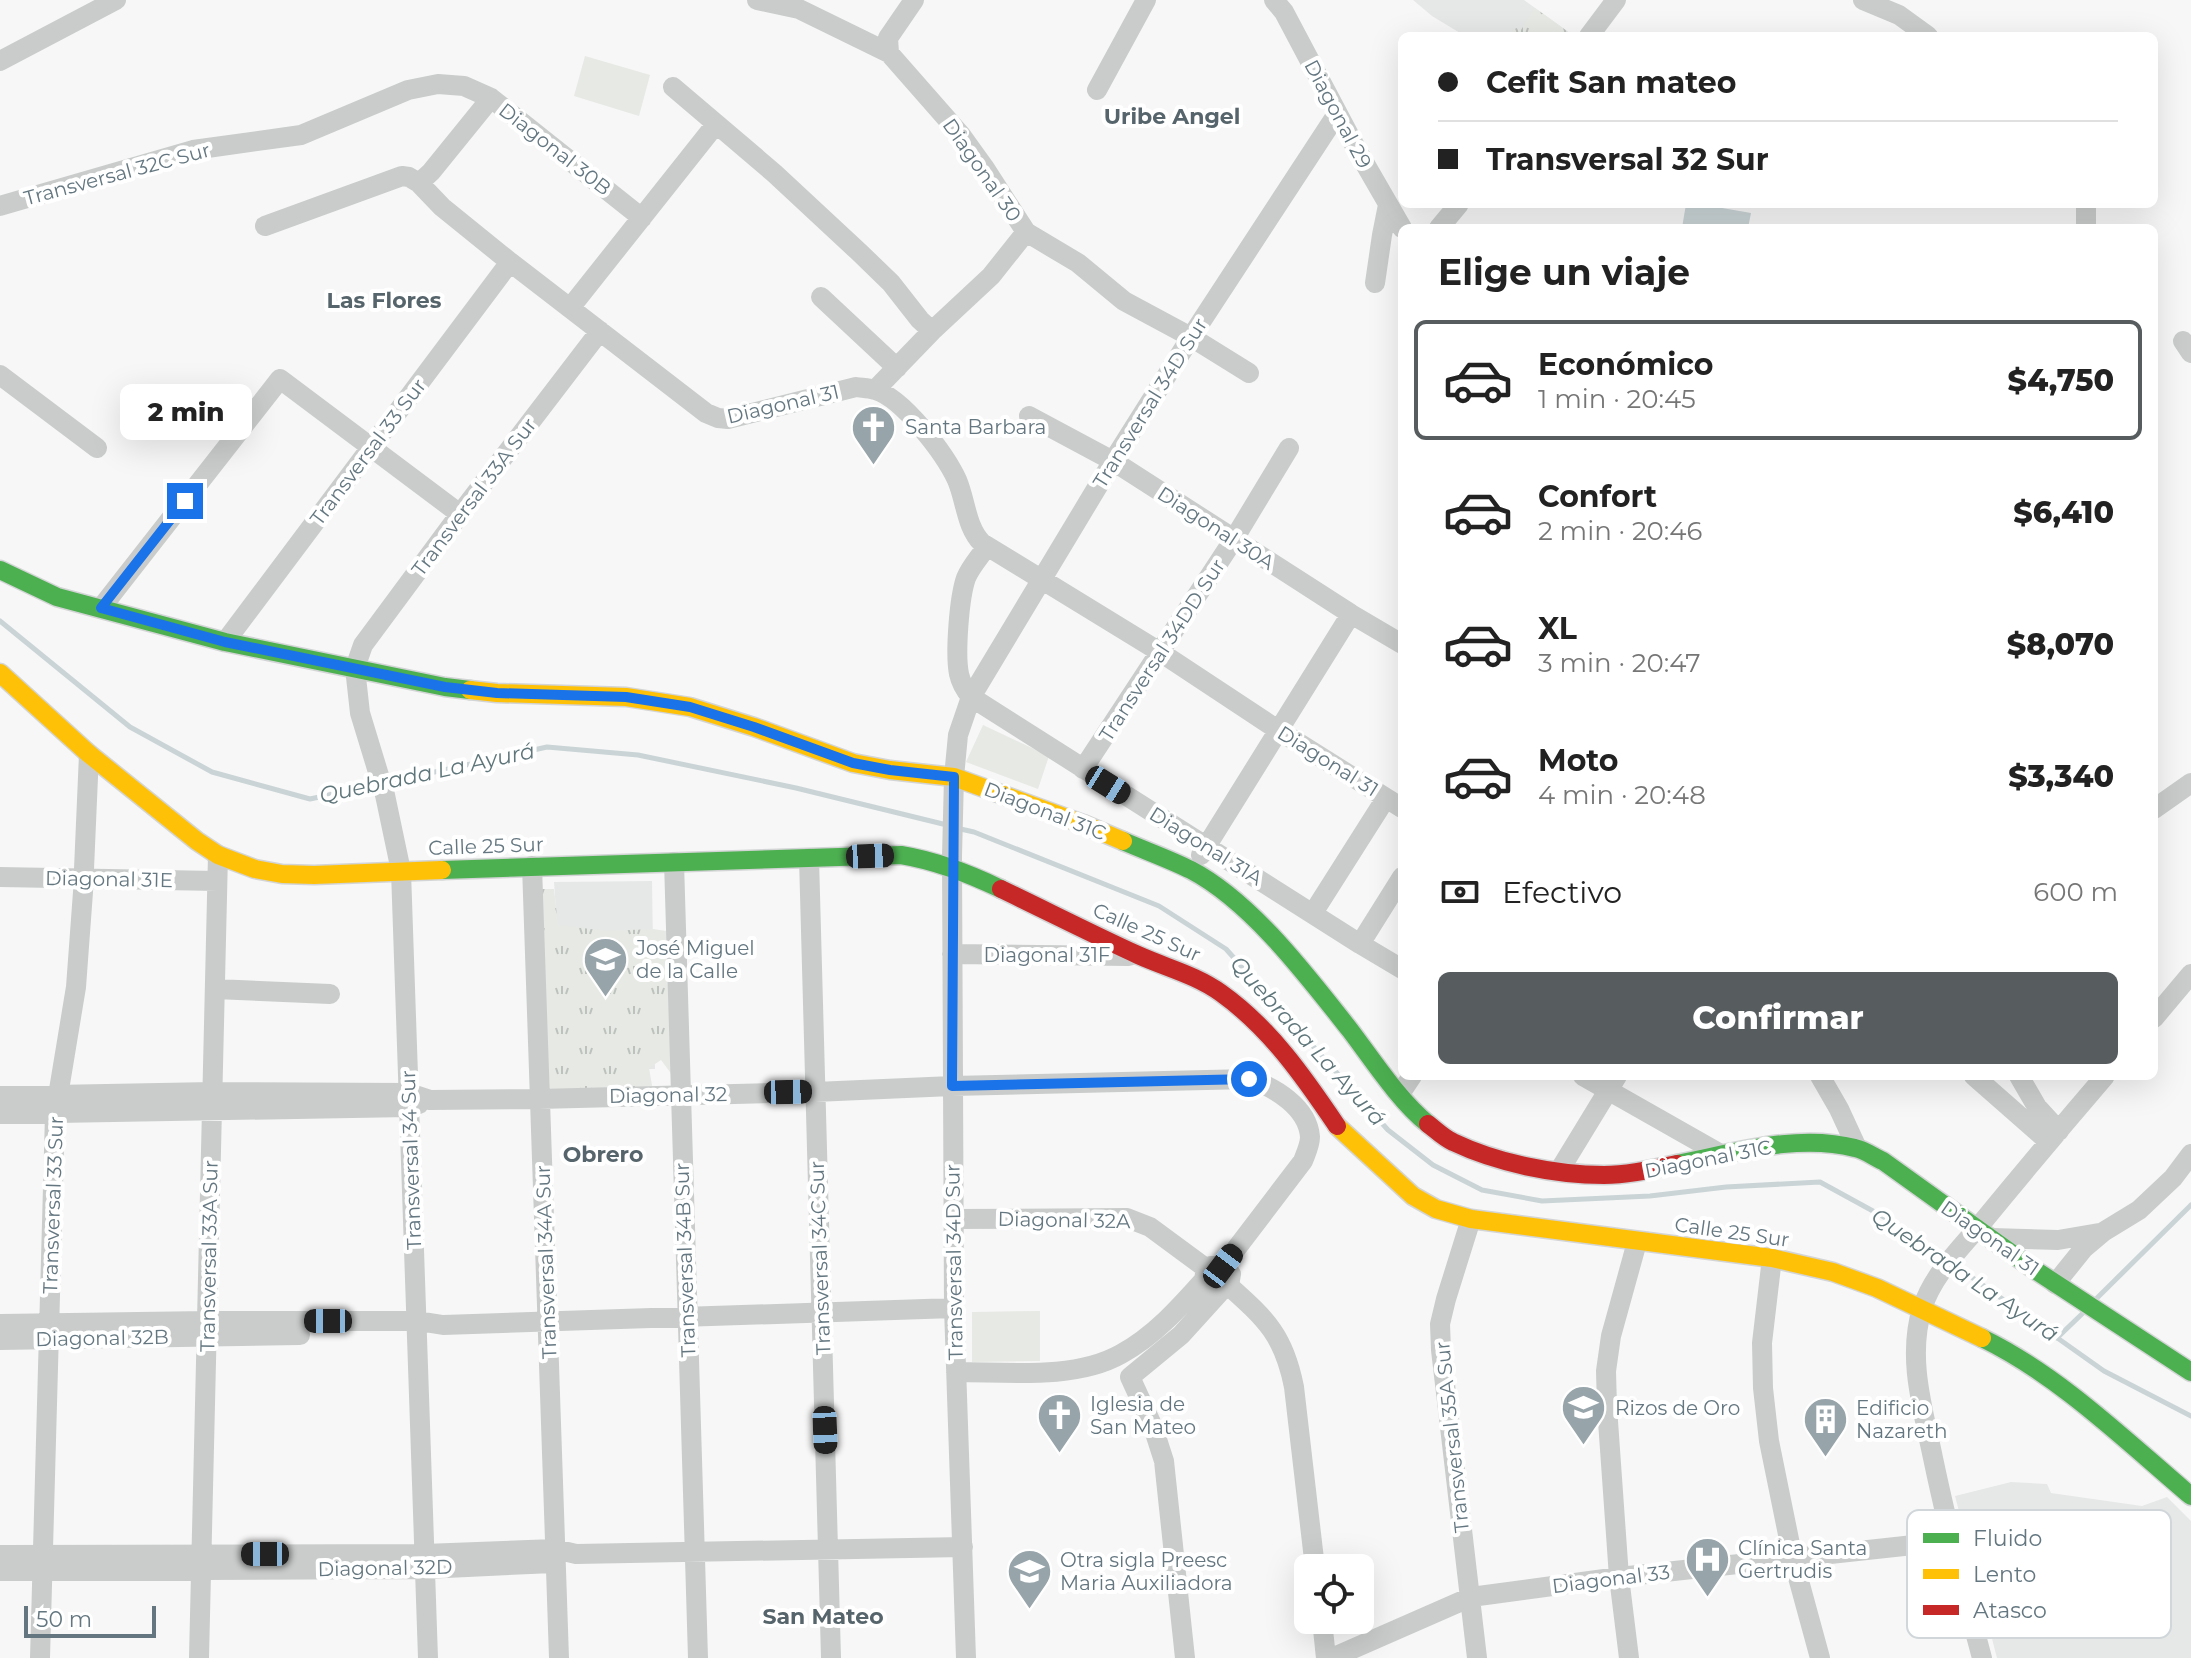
<!DOCTYPE html>
<html lang="es">
<head>
<meta charset="utf-8">
<style>
	body { margin:0; font-family:Montserrat,sans-serif; background:#f2f2f2; color:#222; height:100vh; display:flex; flex-direction:column; font-size:30px; white-space:nowrap }
	* { box-sizing:border-box; margin:0 }
	p { font-size:26px; color:#767676 }
	.icon { flex:none; width:44px; height:44px; fill:none; stroke:currentColor; stroke-width:2; stroke-linecap:round; stroke-linejoin:round }
	.map { position:relative; flex:1; overflow:hidden }
	.panel { position:absolute; left:1398px; top:224px; width:760px; height:856px; display:flex; flex-direction:column; background:#fff; border-radius:12px; box-shadow:0 8px 32px #0002 }
	.panel>* { flex:none }
	.top-card { position:absolute; left:1398px; top:32px; width:760px; height:176px; border-radius:12px; box-shadow:0 8px 32px #0002; display:grid; align-content:center; height:176px; padding:0 40px; background:#fff }
	.tools { position:absolute; left:1294px; top:1554px; display:grid; gap:16px }
	.tools a { display:grid; place-items:center; width:80px; height:80px; border-radius:12px; background:#fff; box-shadow:0 8px 32px #0002; font-size:40px }
	.scale { position:absolute; left:24px; bottom:20px; width:132px; box-sizing:border-box; padding-left:8px; border:4px solid #647780; border-top:0; font-size:22px; line-height:28px; white-space:nowrap; color:#647780; -webkit-text-stroke:6px #fff; paint-order:stroke }
	.end { position:absolute; width:36px; height:36px; margin:-18px; border:10px solid #1a73e8; background:#fff; box-shadow:0 0 0 4px #fff }
	.from { border-radius:50% }
	.bubble { position:absolute; height:56px; border-radius:12px; background:#fff; box-shadow:0 8px 32px #0002; font-size:26px; font-weight:800; line-height:56px; text-align:center }
	.car { position:absolute; width:24px; height:48px; margin:-24px -12px; border-radius:10px; box-shadow:0 0 6px 2px #0007; background:linear-gradient(#222 24%,#8ab4d8 0 40%,#222 0 76%,#8ab4d8 0 86%,#222 0) }
	.top-card b { display:flex; align-items:center; gap:28px; height:76px; font-size:30px }
	.top-card b+b { border-top:2px solid #e0e0e0 }
	.top-card i { width:20px; height:20px; background:#222 }
	ul { padding:0; list-style:none }
	li { display:flex; align-items:center; gap:24px; height:120px; margin:0 16px 12px; padding:0 24px; border:4px solid transparent; border-radius:12px }
	li div { flex:1 }
	li b { display:block; font-size:30px }
	li em { font-style:normal; font-weight:800 }
	li.active { border-color:#575c5f }
	li>.icon { width:72px; height:72px; stroke-width:1.5 }
	h2 { padding:0 40px; font-size:36px; line-height:96px }
	.pay { display:flex; align-items:center; gap:20px; height:88px; padding:0 40px; font-size:30px }
	.pay p { margin-inline-start:auto }
	.action { display:flex; gap:16px; margin-top:auto; padding:16px 40px }
	.action a { flex:1; height:92px; border-radius:12px; background:#575c5f; color:#fff; font-size:32px; font-weight:800; line-height:92px; text-align:center }
	.map>svg:first-child { display:block }
</style>
</head>
<body>
<div class="map">
<svg width="2191" height="1658" viewBox="0 0 2191 1658">
	<defs>
		<pattern id="grass-tufts" width="24" height="20" patternUnits="userSpaceOnUse" patternTransform="scale(2)"><rect width="24" height="20" fill="#e6e9e4"/><path d="M3 7l-1-3M5 7V3M7 7l1-3M15 17l-1-3M17 17v-4M19 17l1-3" fill="none" stroke="#bec2be"/></pattern>
	</defs>
	<rect width="100%" height="100%" fill="#f7f7f7"/>
	<path fill="#e6e8e7" d="M1413 0H1524L1574 36H1465L1432 16Z
		M652 881 655 1069 555 1070 557 925 554 882Z
		M2011 1482 2047 1484 2051 1493 2142 1506 2167 1497 2191 1521V1658H1997L1955 1496Z"/>
	<path fill="url(#grass-tufts)" d="M1535 8 1574 36H1508L1516 28 1521 30Z
		M541 889H554L558 925 607 931 653 929 673 932V1076L661 1060 649 1068 653 1091 548 1092Z"/>
	<path fill="#e6e9e4" d="M585 56 650 75 639 116 574 96Z
		M983 725 1049 756 1038 789 966 762Z
		M1040 1311V1361L972 1362V1312Z"/>
	<path fill="#cad4d6" d="M1686 204H1699L1751 213 1748 228H1682Z"/>
	<g fill="none" stroke-linecap="round" stroke-linejoin="round">
		<path stroke="#cad4d6" stroke-width="5" d="M0 621 130 727 212 772 310 799 375 785
			M385 783 547 747 638 755 796 788 947 825
			M956 828 974 832 1159 906 1226 949 1388 1130 1433 1165 1482 1190 1542 1201 1650 1196 1726 1187 1820 1182 1893 1222 1945 1259
			M1953 1264 2104 1371 2191 1416
			M2095 1300 2191 1205
			M2057 1338 2083 1313"/>
		<defs>
			<path id="fast" d="M0 570 57 597 225 642 445 687 470 690
				M1123 841C1146 851 1169 859 1191 870 1252 902 1308 977 1350 1030 1372 1059 1400 1102 1428 1124
				M442 870 901 855C937 861 968 873 1001 889
				M1677 1164C1734 1153 1797 1133 1855 1148 1865 1150 1874 1157 1883 1161L2035 1270 2191 1372
				M1982 1338C2060 1376 2125 1440 2191 1496"/>
			<path id="slow" d="M0 673 89 754 197 841 218 855 255 869 282 874 314 875 442 870
				M470 690 497 693 626 697 690 707 754 727 853 763 890 770 954 777 1083 824 1123 841
				M1337 1126 1413 1196 1436 1209 1471 1219 1772 1258 1833 1272 1877 1288 1982 1338"/>
			<path id="jam" d="M1001 889C1047 911 1092 934 1138 955 1167 968 1196 975 1221 993 1270 1028 1304 1077 1337 1126
				M1428 1124C1436 1130 1444 1138 1453 1142 1497 1163 1555 1175 1604 1175 1628 1175 1653 1169 1677 1164"/>
		</defs>
		<use href="#fast" stroke="#d3d4d5" stroke-width="21"/>
		<use href="#slow" stroke="#d3d4d5" stroke-width="21"/>
		<use href="#jam" stroke="#d3d4d5" stroke-width="21"/>
		<path stroke="#cacccc" stroke-width="20" d="M757 0 799 9 889 53 961 135 984 167 1026 232 1078 263 1124 301 1191 337 1249 373
			M1274 0 1284 12 1357 150 1402 228
			M1863 0 1899 15 1928 36
			M1589 36 1616 0
			M889 53 888 38 914 0
			M0 61 116 0
			M673 87 774 173 859 252 891 283 920 320 932 331
			M1097 90 1146 0
			M419 183 431 172 491 98
			M2086 204V228
			M0 206 193 150 301 135 408 90 438 84 464 86 491 98 642 218
			M265 226 402 176 409 177 419 183 442 207 510 262 706 413 718 418 728 419 856 387C862 388 869 388 875 390 903 398 945 454 957 480 966 501 966 527 982 543L1160 652 1278 730 1402 808
			M1439 228 1459 204
			M1375 283 1382 235 1388 205
			M821 297 897 368
			M570 308 716 124
			M2183 341 2191 353
			M0 375 97 448
			M875 390 932 331 991 276 1026 232
			M1029 416 1113 461 1351 614 1402 644
			M987 546C980 557 971 566 966 578 959 598 955 654 959 674 961 683 965 690 971 697L1360 944 1402 969
			M101 608 280 379 460 514
			M225 642 510 262
			M1083 769 1234 539 1289 448
			M2154 809 2191 783
			M1201 855 1351 614
			M809 858 831 1658
			M674 862 698 1658
			M532 866 559 1658
			M0 877 217 881
			M1313 913 1386 798
			M1360 944 1402 877
			M952 954 1129 956
			M215 989 330 994
			M2154 1018 2191 974
			M1583 1076 1724 1156
			M1820 1076 1839 1109 1857 1148
			M1974 1076 2049 1142
			M2019 1076 2037 1107 2059 1131
			M1400 1094 1412 1076
			M0 1096 212 1092 409 1093 430 1100 539 1099 815 1092 952 1086 1249 1079C1274 1087 1308 1107 1310 1137 1310 1145 1306 1153 1303 1161L1223 1266
			M0 1114 409 1107 419 1104
			M1559 1171 1617 1076
			M953 1219 1127 1218 1150 1227 1207 1269
			M1471 1219 1446 1299 1440 1324 1441 1350 1477 1658
			M1992 1238 2058 1240 2099 1233
			M1772 1258 1762 1343 1763 1388 1769 1441 1793 1559 1820 1658
			M2055 1284 2084 1248 2103 1232 2139 1210 2173 1178 2191 1154
			M1229 1286C1267 1320 1284 1336 1294 1387L1315 1568
			M0 1324 207 1321H418L443 1325 954 1308
			M0 1340 300 1335
			M956 1372C1007 1372 1075 1380 1121 1354 1154 1336 1179 1308 1204 1280L1205 1274 1211 1266H1223L1231 1274 1229 1286 1220 1292 1209 1289 1204 1280
			M0 1555 424 1554 555 1549 576 1554 963 1547
			M0 1571 425 1569 553 1563
			M1322 1620 1326 1658
			M40 1658 55 1114 76 987 83 892 89 754
			M199 1658 218 855
			M428 1658 401 871 385 795 360 713 355 668 363 645 460 514 600 331
			M966 1658 954 1308 952 856 954 777 958 735 971 697 1113 461 1191 337 1337 114
			M1185 1658 1164 1461 1153 1427 1130 1377 1181 1335 1220 1292
			M1332 1658 1471 1597 1619 1577 1950 1541
			M1629 1658 1619 1577 1607 1407 1606 1371 1611 1336 1637 1242
			M1982 1658C1964 1591 1947 1525 1933 1458 1923 1409 1907 1358 1922 1309 1932 1276 1959 1250 1980 1225 2021 1175 2063 1125 2105 1076"/>
		<use href="#fast" stroke="#4caf50" stroke-width="18"/>
		<use href="#slow" stroke="#ffc107" stroke-width="18"/>
		<use href="#jam" stroke="#c62828" stroke-width="18"/>
	</g>
	<g fill="none" stroke-linecap="round" stroke-linejoin="round">
		<path stroke="#1a73e8" stroke-width="10" d="M185 501 101 608 225 642 445 687 497 693 626 697 690 707 754 727 853 763 890 770 954 777 952 1086 1249 1079"/>
	</g>
	<defs>
		<symbol id="church-pin" viewBox="-11 -11 22 30"><path d="M0 17L-7.5 6A9.5 9.5 0 1 1 7.5 6Z" fill="#97a4aa" stroke="#fff"/><path d="M-1.2-6h2.4v3.5h3.3v2.4h-3.3V6h-2.4V-.1h-3.3v-2.4h3.3Z" fill="#fff"/></symbol>
		<symbol id="school-pin" viewBox="-11 -11 22 30"><path d="M0 17L-7.5 6A9.5 9.5 0 1 1 7.5 6Z" fill="#97a4aa" stroke="#fff"/><path d="M0-5L7-2L0 1L-7-2ZM-4 1L0 2.5L4 1V4Q0 6-4 4Z" fill="#fff"/></symbol>
		<symbol id="building-pin" viewBox="-11 -11 22 30"><path d="M0 17L-7.5 6A9.5 9.5 0 1 1 7.5 6Z" fill="#97a4aa" stroke="#fff"/><path d="M-4-6H4V6H1V3H-1V6H-4ZM-2.5-4.3h1.7v1.8h-1.7ZM.8-4.3h1.7v1.8H.8ZM-2.5-1h1.7V.8h-1.7ZM.8-1h1.7V.8H.8Z" fill="#fff"/></symbol>
		<symbol id="hospital-pin" viewBox="-11 -11 22 30"><path d="M0 17L-7.5 6A9.5 9.5 0 1 1 7.5 6Z" fill="#97a4aa" stroke="#fff"/><path d="M-5-5h3v3.5h4V-5h3V5h-3V1.5h-4V5h-3Z" fill="#fff"/></symbol>
	</defs>
	<g fill-rule="evenodd">
		<use href="#church-pin" x="848" y="402" width="51" height="69"/>
		<use href="#school-pin" x="580" y="934" width="51" height="69"/>
		<use href="#school-pin" x="1558" y="1382" width="51" height="69"/>
		<use href="#church-pin" x="1034" y="1390" width="51" height="69"/>
		<use href="#building-pin" x="1800" y="1394" width="51" height="69"/>
		<use href="#hospital-pin" x="1682" y="1534" width="51" height="69"/>
		<use href="#school-pin" x="1004" y="1546" width="51" height="69"/>
	</g>
	<g text-anchor="middle" dominant-baseline="central" stroke-width="8" stroke-linejoin="round" paint-order="stroke">
		<g font-size="20" fill="#647780" stroke="#fff">
			<text transform="translate(1338 114) rotate(62)">Diagonal 29</text>
			<text transform="translate(555 149) rotate(38)">Diagonal 30B</text>
			<text transform="translate(982 170) rotate(55)">Diagonal 30</text>
			<text transform="translate(117 174) rotate(-15)">Transversal 32C Sur</text>
			<text transform="translate(1150 403) rotate(-58)">Transversal 34D Sur</text>
			<text transform="translate(783 404) rotate(-13)">Diagonal 31</text>
			<text transform="translate(368 452) rotate(-53)">Transversal 33 Sur</text>
			<text transform="translate(474 497) rotate(-53)">Transversal 33A Sur</text>
			<text transform="translate(1216 528) rotate(33)">Diagonal 30A</text>
			<text transform="translate(1162 650) rotate(-57)">Transversal 34DD Sur</text>
			<text transform="translate(1328 761) rotate(32)">Diagonal 31</text>
			<text transform="translate(1045 811) rotate(21)">Diagonal 31C</text>
			<text transform="translate(486 846) rotate(-2)">Calle 25 Sur</text>
			<text transform="translate(1206 846) rotate(32)">Diagonal 31A</text>
			<text transform="translate(109 879) rotate(1)">Diagonal 31E</text>
			<text transform="translate(1147 932) rotate(24)">Calle 25 Sur</text>
			<text x="1047" y="955">Diagonal 31F</text>
			<text transform="translate(668 1095) rotate(-1)">Diagonal 32</text>
			<text transform="translate(1708 1159) rotate(-11)">Diagonal 31C</text>
			<text transform="translate(411 1160) rotate(-92)">Transversal 34 Sur</text>
			<text transform="translate(53 1205) rotate(-88)">Transversal 33 Sur</text>
			<text transform="translate(1064 1220) rotate(1)">Diagonal 32A</text>
			<text transform="translate(1732 1232) rotate(8)">Calle 25 Sur</text>
			<text transform="translate(1990 1238) rotate(35)">Diagonal 31</text>
			<text transform="translate(209 1256) rotate(-89)">Transversal 33A Sur</text>
			<text transform="translate(820 1258) rotate(-92)">Transversal 34C Sur</text>
			<text transform="translate(685 1260) rotate(-92)">Transversal 34B Sur</text>
			<text transform="translate(546 1262) rotate(-92)">Transversal 34A Sur</text>
			<text transform="translate(954 1262) rotate(-91)">Transversal 34D Sur</text>
			<text transform="translate(102 1338) rotate(-1)">Diagonal 32B</text>
			<text transform="translate(1452 1437) rotate(-96)">Transversal 35A Sur</text>
			<text transform="translate(385 1568) rotate(-1)">Diagonal 32D</text>
			<text transform="translate(1611 1579) rotate(-7)">Diagonal 33</text>
		</g>
		<g font-size="20" fill="#647780" stroke="#fff" text-anchor="start">
			<text x="905" y="427">Santa Barbara</text>
			<text x="636" y="948">José Miguel<tspan x="636" dy="23">de la Calle</tspan></text>
			<text x="1090" y="1404">Iglesia de<tspan x="1090" dy="23">San Mateo</tspan></text>
			<text x="1615" y="1408">Rizos de Oro</text>
			<text x="1856" y="1408">Edificio<tspan x="1856" dy="23">Nazareth</tspan></text>
			<text x="1738" y="1548">Clínica Santa<tspan x="1738" dy="23">Gertrudis</tspan></text>
			<text x="1060" y="1560">Otra sigla Preesc<tspan x="1060" dy="23">Maria Auxiliadora</tspan></text>
		</g>
		<g font-size="22" font-weight="bold" fill="#56646b" stroke="#fff">
			<text x="1172" y="116">Uribe Angel</text>
			<text x="384" y="300">Las Flores</text>
			<text x="603" y="1154">Obrero</text>
			<text x="823" y="1616">San Mateo</text>
		</g>
		<g font-size="22" font-style="italic" fill="#5f767b" stroke="#fff">
			<text transform="translate(427 773) rotate(-12)">Quebrada La Ayurá</text>
			<text transform="translate(1308 1041) rotate(48)">Quebrada La Ayurá</text>
			<text transform="translate(1965 1275) rotate(34)">Quebrada La Ayurá</text>
		</g>
	</g>
	<rect x="1907" y="1510" width="264" height="128" rx="12" fill="#fff" stroke="#d0d6d9" stroke-width="2"/>
	<rect x="1923" y="1533" width="36" height="10" fill="#4caf50"/>
	<rect x="1923" y="1569" width="36" height="10" fill="#ffc107"/>
	<rect x="1923" y="1605" width="36" height="10" fill="#c62828"/>
	<g font-size="22" fill="#647780">
		<text x="1973" y="1546">Fluido</text>
		<text x="1973" y="1582">Lento</text>
		<text x="1973" y="1618">Atasco</text>
	</g>
</svg>
<div class="tools">
<a><svg class="icon" aria-label="locate" viewBox="0 0 24 24"><circle cx="12" cy="12" r="6"/><path d="M12 2v4M12 18v4M2 12h4M18 12h4"/></svg></a>
</div>
<div class="scale">50 m</div>
<i class="end from" style="left:1249px;top:1079px"></i>
<i class="end" style="left:185px;top:501px"></i>
<div class="bubble" style="left:120px;top:384px;width:132px">2 min</div>
<i class="car" style="left:1108px;top:785px;rotate:122deg"></i>
<i class="car" style="left:870px;top:856px;rotate:88deg"></i>
<i class="car" style="left:788px;top:1092px;rotate:89deg"></i>
<i class="car" style="left:1223px;top:1266px;rotate:37deg"></i>
<i class="car" style="left:328px;top:1321px;rotate:270deg"></i>
<i class="car" style="left:825px;top:1430px;rotate:178deg"></i>
<i class="car" style="left:265px;top:1554px;rotate:270deg"></i>
<div class="top-card">
<b><i class="from"></i>Cefit San mateo</b>
<b><i></i>Transversal 32 Sur</b>
</div>
<section class="panel">
<h2>Elige un viaje</h2>
<ul>
<li class="active"><svg class="icon" aria-label="car" viewBox="0 0 24 24"><path d="M5 17H2v-5l4-1 3-4h7l3 4 3 1v5h-3M9 17h6M6 11h13"/><circle cx="7" cy="17" r="2"/><circle cx="17" cy="17" r="2"/></svg><div><b>Económico</b><p>1 min · 20:45</p></div><em>$4,750</em></li>
<li><svg class="icon" aria-label="car" viewBox="0 0 24 24"><path d="M5 17H2v-5l4-1 3-4h7l3 4 3 1v5h-3M9 17h6M6 11h13"/><circle cx="7" cy="17" r="2"/><circle cx="17" cy="17" r="2"/></svg><div><b>Confort</b><p>2 min · 20:46</p></div><em>$6,410</em></li>
<li><svg class="icon" aria-label="car" viewBox="0 0 24 24"><path d="M5 17H2v-5l4-1 3-4h7l3 4 3 1v5h-3M9 17h6M6 11h13"/><circle cx="7" cy="17" r="2"/><circle cx="17" cy="17" r="2"/></svg><div><b>XL</b><p>3 min · 20:47</p></div><em>$8,070</em></li>
<li><svg class="icon" aria-label="car" viewBox="0 0 24 24"><path d="M5 17H2v-5l4-1 3-4h7l3 4 3 1v5h-3M9 17h6M6 11h13"/><circle cx="7" cy="17" r="2"/><circle cx="17" cy="17" r="2"/></svg><div><b>Moto</b><p>4 min · 20:48</p></div><em>$3,340</em></li>
</ul>
<div class="pay"><svg class="icon" aria-label="cash" viewBox="0 0 24 24"><path d="M3 7h18v10H3z"/><circle cx="12" cy="12" r="2"/></svg>Efectivo<p>600 m</p></div>
<div class="action"><a>Confirmar</a></div>
</section>
</div>
</body>
</html>
